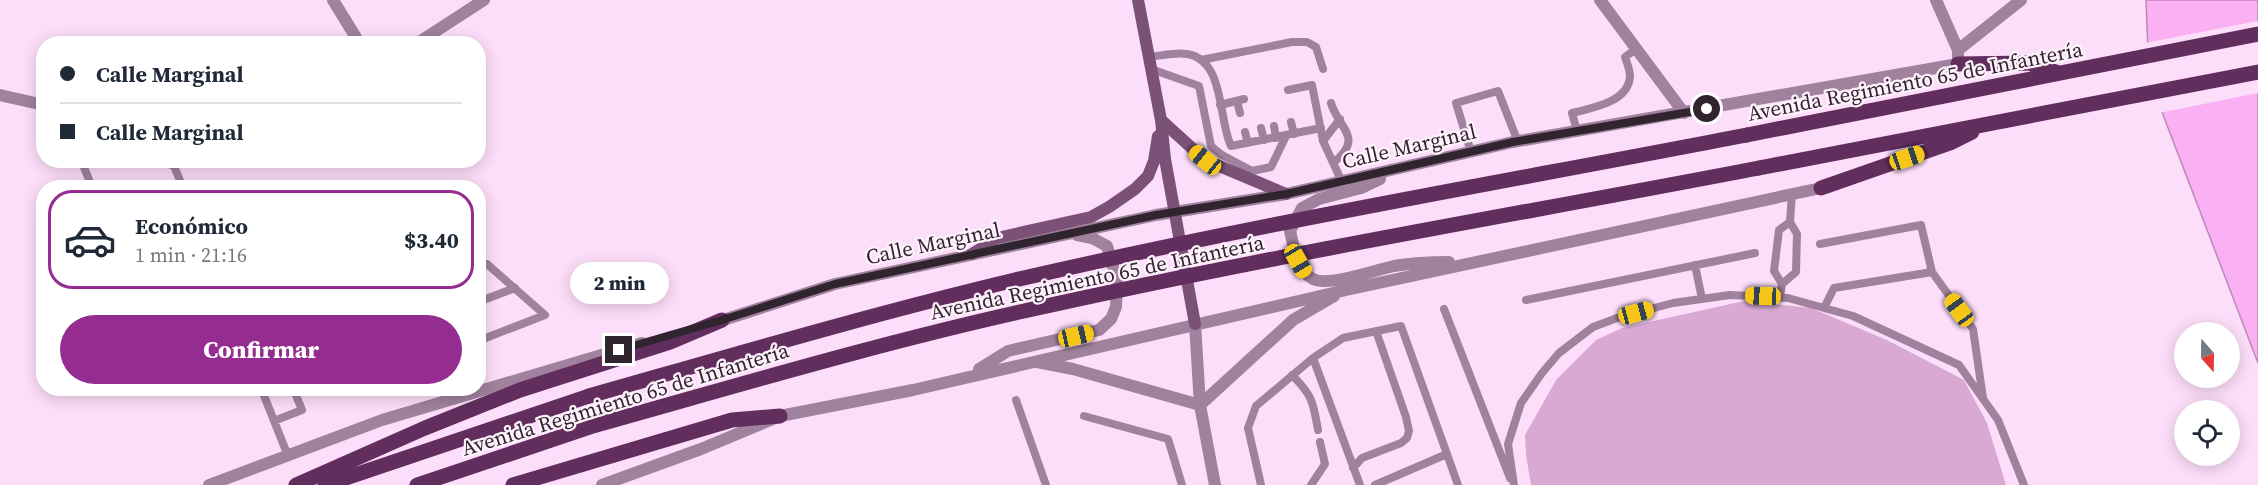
<!DOCTYPE html>
<html lang="es">
<head>
<meta charset="utf-8">
<style>
	body { margin:0; font-family:"Source Serif 4",serif; background:#f6f6f7; color:#1f2937; height:100vh; display:flex; flex-direction:column; font-size:22px; white-space:nowrap }
	* { box-sizing:border-box; margin:0 }
	p { font-size:20px; color:#747a83 }
	.icon { flex:none; width:33px; height:33px; fill:none; stroke:currentColor; stroke-width:2; stroke-linecap:round; stroke-linejoin:round }
	.map { position:relative; flex:1; overflow:hidden }
	.sheet { position:absolute; left:36px; top:180px; width:450px; height:216px; display:flex; flex-direction:column; background:#fff; border-radius:24px; box-shadow:0 3px 15px #0003 }
	.sheet>* { flex:none }
	.guide { position:absolute; left:36px; top:36px; width:450px; height:132px; border-radius:24px; box-shadow:0 3px 15px #0003; display:grid; align-content:center; height:132px; padding:0 24px; background:#fff }
	.needle { width:39px; rotate:160deg }
	.fabs { position:absolute; left:2174px; top:322px; display:grid; gap:12px }
	.fabs a { display:grid; place-items:center; width:66px; height:66px; border-radius:50%; background:#fff; box-shadow:0 3px 15px #0003; font-size:30px }
	.end { position:absolute; width:27px; height:27px; margin:-14px; border:8px solid #30252f; background:#fff; box-shadow:0 0 0 3px #fff }
	.from { border-radius:50% }
	.bubble { position:absolute; height:42px; border-radius:21px; background:#fff; box-shadow:0 3px 15px #0003; font-size:20px; font-weight:800; line-height:42px; text-align:center }
	.car { position:absolute; width:18px; height:36px; margin:-18px -9px; border-radius:8px; box-shadow:0 0 4px 2px #0007; background:linear-gradient(#f5c518 24%,#345 0 40%,#f5c518 0 76%,#345 0 86%,#f5c518 0) }
	.guide b { display:flex; align-items:center; gap:21px; height:57px; font-size:22px }
	.guide b+b { border-top:2px solid #e0e1e3 }
	.guide i { width:15px; height:15px; background:#1f2937 }
	ul { padding:10px 0 0; list-style:none }
	li { display:flex; align-items:center; gap:18px; height:99px; margin:0 12px 9px; padding:0 12px; border:3px solid transparent; border-radius:24px }
	li div { flex:1 }
	li b { display:block; font-size:22px }
	li em { font-style:normal; font-weight:800 }
	li.selected { border-color:#952c90 }
	li>.icon { width:54px; height:54px; stroke-width:1.5 }
	.button { display:flex; gap:12px; margin-top:auto; padding:12px 24px }
	.button a { flex:1; height:69px; border-radius:36px; background:#952c90; color:#fff; font-size:24px; font-weight:800; line-height:69px; text-align:center }
	.map>svg:first-child { display:block }
</style>
</head>
<body>
<div class="map">
<svg width="2258" height="485" viewBox="0 0 2258 485">
	<rect width="100%" height="100%" fill="#fddefa"/>
	<path fill="#d9a9d4" d="M1744 301 1811 308 1887 340 1964 380 1987 423 2006 485H1531L1526 455 1525 435 1556 380 1596 340 1622 328Z"/>
	<path fill="#f9b1f3" stroke="#bd87b8" stroke-width="1.5" d="M2146 0H2258V363L2149 78Z"/>
	<path fill="#fddefa" d="M2258 21V93L2159 113 2146 78 2145 43Z"/>
	<g fill="none" stroke-linecap="round" stroke-linejoin="round">
		<path stroke="#a1829e" stroke-width="8" d="M1149 57C1161 56 1175 52 1187 54 1225 60 1218 119 1231 146L1321 128
			M1201 60 1292 42H1307L1316 47 1323 69
			M1151 69 1199 86 1211 146 1222 155 1252 171 1271 167 1286 136
			M1288 90 1312 85 1323 141 1342 182
			M1237 101 1240 113
			M1331 103C1339 130 1365 137 1333 163
			M1220 105 1244 99
			M1291 122 1294 134
			M1274 126 1276 138
			M1261 128 1264 140
			M1577 131 1572 113C1592 108 1629 102 1630 76 1630 70 1627 63 1625 57L1636 49
			M1245 132 1248 143
			M1323 141 1340 119
			M1471 152 1456 103 1498 91 1518 142
			M81 160 92 187
			M160 160 174 166 183 188
			M1820 244 1921 225 1932 272 1973 329 1983 398
			M478 264H487L545 315 478 341
			M1695 265 1702 299
			M1782 284 1774 271 1779 230 1790 222
			M1780 296 1782 284 1796 272 1797 234 1790 222 1792 194
			M1526 300 1755 253
			M478 302 515 288
			M1824 308 1834 288 1932 272
			M1444 309 1510 478
			M1292 375C1313 396 1313 402 1318 430
			M261 388 288 456
			M1016 400 1046 485
			M1084 416 1168 439 1182 485
			M274 421 302 410 293 388
			M1447 454 1458 485
			M1353 468 1362 458 1401 443 1407 438 1409 431 1406 417 1376 331
			M1261 485 1248 428 1256 406 1313 358
			M1311 485 1325 464 1320 442
			M1360 485 1313 358 1343 338 1401 326 1447 454 1375 485
			M1514 485 1508 444 1521 403 1542 373 1559 353 1593 327 1617 318 1673 303 1730 295 1788 298 1853 316 1959 365 1998 420 2024 485"/>
		<path stroke="#a1829e" stroke-width="12" d="M333 0 360 44
			M1600 0 1684 113
			M1936 0 1958 50
			M416 44 484 0
			M0 95 44 105
			M1380 179 1361 188 1319 199 1302 208 1290 231C1294 247 1296 270 1313 279 1329 287 1375 270 1394 266 1412 263 1431 262 1449 262
			M714 323 835 284 1156 215 1286 194 1513 142 1958 64V50L2021 0
			M1195 324 1200 405 1215 485
			M1037 362 1073 369 1200 405 1293 320 1334 296
			M979 369 1008 351 1099 330 1111 319 1116 307 1117 281 1107 246 1092 238 1077 235
			M209 485 382 420 642 343
			M602 485 701 449 780 416 913 390 1346 290 1821 188"/>
		<path stroke="#7c5178" stroke-width="12" d="M1138 0 1161 120 1165 159 1195 324
			M1161 120 1205 160 1286 194
			M972 254 997 238 1091 217 1109 207 1135 189 1148 176 1154 161 1158 136"/>
		<path stroke="#612e5e" stroke-width="15" d="M1958 64 2029 63 2056 72
			M1747 135 2258 34
			M1759 168 2258 72
			M1821 188 1950 143 1972 132
			M296 485 425 428 520 390 670 342 722 320
			M325 485 589 396
			M417 485 596 425
			M513 485 732 420 780 416"/>
		<path stroke="#612e5e" stroke-width="15" d="M589 396C730 356 872 314 1015 280 1257 224 1503 182 1747 135
			M596 425C739 385 880 343 1024 311 1268 256 1514 215 1759 168"/>
	</g>
	<g fill="none" stroke-linecap="round" stroke-linejoin="round">
		<path stroke="#30252f" stroke-width="8" d="M619 350 722 320 835 284 1156 215 1286 194 1513 142 1707 109"/>
	</g>
	<g text-anchor="middle" dominant-baseline="central" stroke-width="4.5" stroke-linejoin="round" paint-order="stroke">
		<g font-size="21" fill="#30252f" stroke="#fff2fd">
			<text transform="translate(1915 81) rotate(-11)">Avenida Regimiento 65 de Infantería</text>
			<text transform="translate(1409 146) rotate(-13)">Calle Marginal</text>
			<text transform="translate(933 243) rotate(-12)">Calle Marginal</text>
			<text transform="translate(1097 277) rotate(-12)">Avenida Regimiento 65 de Infantería</text>
			<text transform="translate(625 399) rotate(-17)">Avenida Regimiento 65 de Infantería</text>
		</g>
	</g>
</svg>
<div class="fabs">
<a><svg class="needle" viewBox="-14 -14 28 28"><path d="M0-13l5 13h-10z" fill="#e53935"/><path d="M0 13l5-13h-10z" fill="#747a83"/></svg></a>
<a><svg class="icon" aria-label="locate" viewBox="0 0 24 24"><circle cx="12" cy="12" r="6"/><path d="M12 2v4M12 18v4M2 12h4M18 12h4"/></svg></a>
</div>
<i class="end from" style="left:1707px;top:109px"></i>
<i class="end" style="left:619px;top:350px"></i>
<div class="bubble" style="left:570px;top:262px;width:99px">2 min</div>
<i class="car" style="left:1907px;top:158px;rotate:71deg"></i>
<i class="car" style="left:1205px;top:160px;rotate:309deg"></i>
<i class="car" style="left:1298px;top:261px;rotate:150deg"></i>
<i class="car" style="left:1763px;top:296px;rotate:272deg"></i>
<i class="car" style="left:1959px;top:310px;rotate:324deg"></i>
<i class="car" style="left:1636px;top:313px;rotate:75deg"></i>
<i class="car" style="left:1076px;top:336px;rotate:77deg"></i>
<div class="guide">
<b><i class="from"></i>Calle Marginal</b>
<b><i></i>Calle Marginal</b>
</div>
<section class="sheet">
<ul>
<li class="selected"><svg class="icon" aria-label="car" viewBox="0 0 24 24"><path d="M5 17H2v-5l4-1 3-4h7l3 4 3 1v5h-3M9 17h6M6 11h13"/><circle cx="7" cy="17" r="2"/><circle cx="17" cy="17" r="2"/></svg><div><b>Económico</b><p>1 min · 21:16</p></div><em>$3.40</em></li>
</ul>
<div class="button"><a>Confirmar</a></div>
</section>
</div>
</body>
</html>
